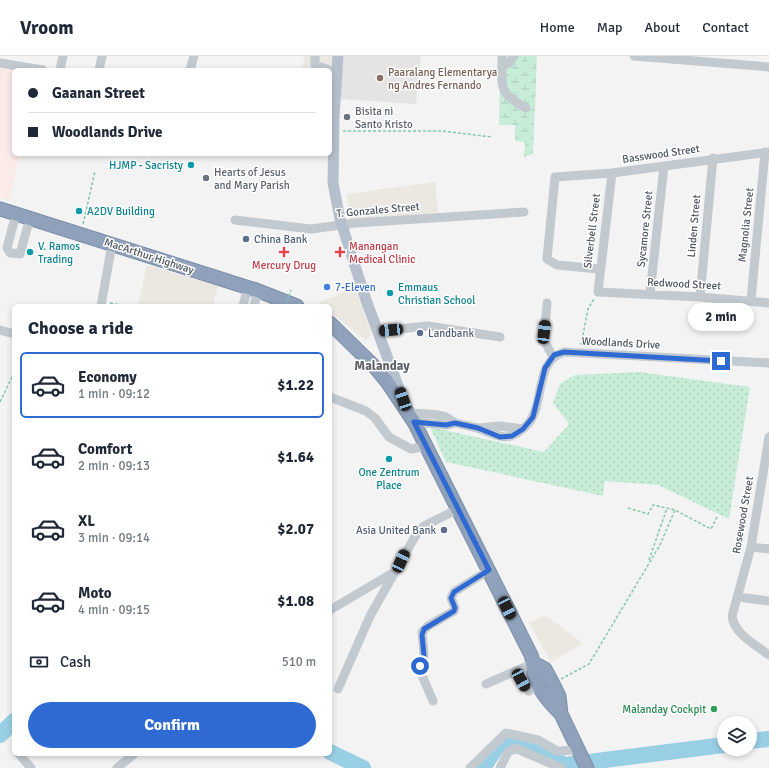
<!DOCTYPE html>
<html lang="en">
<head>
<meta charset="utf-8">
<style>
	body { margin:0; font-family:Signika,sans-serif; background:#f2f2f3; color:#1f2937; height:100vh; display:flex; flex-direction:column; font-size:15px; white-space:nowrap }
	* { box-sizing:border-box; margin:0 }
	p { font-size:13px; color:#747a83 }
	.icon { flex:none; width:22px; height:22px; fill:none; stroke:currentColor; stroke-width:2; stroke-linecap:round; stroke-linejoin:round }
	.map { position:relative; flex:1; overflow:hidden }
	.side { position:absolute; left:12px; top:248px; width:320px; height:452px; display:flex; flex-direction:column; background:#fff; border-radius:6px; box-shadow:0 2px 6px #0003 }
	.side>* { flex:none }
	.guide { position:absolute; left:12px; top:12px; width:320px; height:88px; border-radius:6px; box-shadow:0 2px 6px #0003; display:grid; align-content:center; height:88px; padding:0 16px; background:#fff }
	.tools { position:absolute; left:717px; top:660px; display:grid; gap:8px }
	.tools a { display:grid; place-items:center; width:40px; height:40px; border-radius:50%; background:#fff; box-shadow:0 2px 6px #0003; font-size:20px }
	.end { position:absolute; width:18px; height:18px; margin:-9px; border:5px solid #2f6ad2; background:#fff; box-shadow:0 0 0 2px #fff }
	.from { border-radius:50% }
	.bubble { position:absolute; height:28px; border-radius:14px; background:#fff; box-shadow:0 2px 6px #0003; font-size:13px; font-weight:800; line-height:28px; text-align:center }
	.car { position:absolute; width:12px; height:24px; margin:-12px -6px; border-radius:5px; box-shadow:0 0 3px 1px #0007; background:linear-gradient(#222 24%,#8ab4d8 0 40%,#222 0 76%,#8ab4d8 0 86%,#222 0) }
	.guide b { display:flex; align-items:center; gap:14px; height:38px; font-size:15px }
	.guide b+b { border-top:1px solid #e0e1e3 }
	.guide i { width:10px; height:10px; background:#1f2937 }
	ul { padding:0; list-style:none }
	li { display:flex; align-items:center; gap:12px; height:66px; margin:0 8px 6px; padding:0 8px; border:2px solid transparent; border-radius:6px }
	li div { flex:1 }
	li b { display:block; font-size:15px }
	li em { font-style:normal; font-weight:800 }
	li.current { border-color:#2f6ad2 }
	li>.icon { width:36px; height:36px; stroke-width:1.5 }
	h2 { padding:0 16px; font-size:18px; line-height:48px }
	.pay { display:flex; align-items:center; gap:10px; height:44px; padding:0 16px; font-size:15px }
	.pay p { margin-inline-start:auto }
	.primary-button { display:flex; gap:8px; margin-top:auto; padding:8px 16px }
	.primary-button a { flex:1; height:46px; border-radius:24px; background:#2f6ad2; color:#fff; font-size:16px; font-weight:800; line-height:46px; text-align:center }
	header { display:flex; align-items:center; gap:24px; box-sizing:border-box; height:56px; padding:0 20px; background:#fff; border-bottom:1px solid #e0e1e3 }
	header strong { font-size:19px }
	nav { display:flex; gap:22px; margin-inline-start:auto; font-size:14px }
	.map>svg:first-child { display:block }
</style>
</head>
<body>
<header>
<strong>Vroom</strong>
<nav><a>Home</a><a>Map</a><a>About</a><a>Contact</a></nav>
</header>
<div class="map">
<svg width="769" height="712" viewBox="0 0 769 712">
	<defs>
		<pattern id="grass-dots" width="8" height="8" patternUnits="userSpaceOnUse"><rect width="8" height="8" fill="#c7ecd8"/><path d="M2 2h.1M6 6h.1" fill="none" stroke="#adccbc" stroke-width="1.8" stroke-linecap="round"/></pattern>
		<pattern id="wetland-marsh" width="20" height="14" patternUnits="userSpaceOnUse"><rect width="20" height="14" fill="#c7ecd8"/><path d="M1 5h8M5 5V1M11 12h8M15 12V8" fill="none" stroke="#adccbc"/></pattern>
	</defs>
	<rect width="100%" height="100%" fill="#f4f3f3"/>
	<path fill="#eae8e1" d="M305 0H335L332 21H330V14H302Z
		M435 126 438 157 349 164 347 138Z
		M147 209 218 230 213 250H138Z
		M355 231 372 279 365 284 330 256V250H323L319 247Z
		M545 559 583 587 551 606 529 567Z"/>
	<path fill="#e5e4e4" d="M343 0H421L416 48 339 43Z"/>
	<path fill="#faeae8" d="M0 10 25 14H14V98H19L10 145 0 142Z"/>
	<path fill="url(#grass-dots)" d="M639 316 750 331 729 463 658 429 605 425 603 440 446 406 430 371 544 396 569 368 553 347 560 328 575 319Z"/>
	<path fill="url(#wetland-marsh)" d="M511 0H537L533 98 524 101 525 86 515 85V69H499L500 2Z"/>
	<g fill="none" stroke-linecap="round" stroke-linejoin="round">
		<path stroke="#99cfe4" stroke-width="16" d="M0 679 14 665
			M750 685 769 683
			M330 696 363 712
			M483 712 496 692 504 685H512L533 692 565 709 724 689"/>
		<defs>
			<path id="highway" d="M0 153 256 234 297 250
				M330 267 374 310 388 327 414 366 531 599C534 606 532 612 534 618 538 634 550 647 561 658
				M534 607 545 613 553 628 559 640 561 658 587 712"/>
		</defs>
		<use href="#highway" stroke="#7b8da7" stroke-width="15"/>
		<path stroke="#82c7aa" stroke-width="1.5" stroke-dasharray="3 2" stroke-linecap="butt" d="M343 75H442L492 81
			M83 168 95 115
			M110 247 126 250
			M581 289 588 253 594 243
			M0 346 14 317
			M628 452 648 458 653 449 675 454 711 473 717 461
			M649 504 667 452
			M561 623 589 608 660 489 675 454"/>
		<path stroke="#c2c9cf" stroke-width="9" d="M315 0V9L329 14
			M502 0C502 31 497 36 526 52
			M634 0 769 11
			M0 7 43 14
			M502 11 510 6 514 0
			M60 14 63 0
			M99 14 102 0
			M190 14 194 0
			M612 117 598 236 700 241 769 247
			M16 158 7 192 10 197 20 198 30 162
			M235 164 311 173 355 167 524 156
			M599 213 557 209 547 203 555 121 612 117 769 96
			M650 238 664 110
			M700 241 713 102
			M751 244 765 96
			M547 247 544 284 553 301
			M101 250 112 188
			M243 250 248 231
			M254 250 258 234
			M0 274 14 278
			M378 275 428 270 500 281
			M330 341 366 355 375 362 389 381 411 393 426 390
			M409 357C420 358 436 357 446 361 449 362 452 366 456 367 463 369 470 370 477 372 496 378 506 389 525 371 547 351 532 306 564 296L769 307
			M414 366 446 369 455 367
			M479 372 499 370 523 373
			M769 381 751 491 732 560C734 578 756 589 769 599
			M751 491 769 493
			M738 541 769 545
			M330 554 396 515
			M516 615 529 635 539 629
			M486 628 534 607
			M338 633 370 560 417 477 424 470 458 453
			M433 645 420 615 421 606 424 600 422 576 428 570 454 555 455 552 451 542 454 536 489 514
			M19 698 31 712
			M117 712 134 698
			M470 712 506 677 538 684 557 695 578 694
			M500 712 508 696 515 692 561 712"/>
		<path stroke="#b6c0cd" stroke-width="11" d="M338 0 334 62 333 127 340 163 366 244 404 346"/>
		<use href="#highway" stroke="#90a2bb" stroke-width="13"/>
		<path stroke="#82c7aa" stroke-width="1.5" stroke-dasharray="3 2" stroke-linecap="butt" d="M286 250 291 234"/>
	</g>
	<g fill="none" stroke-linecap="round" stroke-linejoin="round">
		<path stroke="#2f6ad2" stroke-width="5" d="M420 610 424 600 422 579 424 573 454 555 455 552 451 542 454 536 489 514 414 366 446 369 455 367 478 372 500 381 512 380 523 373 533 361 545 312 554 299 564 296 721 305"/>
	</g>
	<circle fill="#8d6e63" stroke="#fff" stroke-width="1.5" cx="380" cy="22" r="4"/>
	<g fill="#6b7280" stroke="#fff" stroke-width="1.5">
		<circle cx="347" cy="61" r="4"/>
		<circle cx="206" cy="122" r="4"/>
	</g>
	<g fill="#0f9aa8" stroke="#fff" stroke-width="1.5">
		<circle cx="191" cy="109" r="4"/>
		<circle cx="79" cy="155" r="4"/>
		<circle cx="30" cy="196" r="4"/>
		<circle cx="390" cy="237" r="4"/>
		<circle cx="389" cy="403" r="4"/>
	</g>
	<g fill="#5c6f8a" stroke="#fff" stroke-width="1.5">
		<circle cx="246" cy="183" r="4"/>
		<circle cx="420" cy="277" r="4"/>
		<circle cx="444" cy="474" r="4"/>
	</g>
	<g fill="#e0444e" stroke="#fff" stroke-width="1.5">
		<path d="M282 190h4v4h4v4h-4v4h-4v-4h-4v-4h4z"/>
		<path d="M338 190h4v4h4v4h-4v4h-4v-4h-4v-4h4z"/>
	</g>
	<circle fill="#3f7fe0" stroke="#fff" stroke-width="1.5" cx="327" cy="231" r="4"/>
	<circle fill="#2e9e5b" stroke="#fff" stroke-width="1.5" cx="714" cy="653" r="4"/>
	<g text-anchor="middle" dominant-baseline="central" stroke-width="3" stroke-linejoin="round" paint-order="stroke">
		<g font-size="11" fill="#785e54" stroke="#fff" text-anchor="start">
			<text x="388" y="16">Paaralang Elementarya<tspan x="388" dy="13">ng Andres Fernando</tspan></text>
		</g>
		<g font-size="11" fill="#5b616d" stroke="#fff" text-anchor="start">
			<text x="355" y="55">Bisita ni<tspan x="355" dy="13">Santo Kristo</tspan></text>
			<text x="214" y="116">Hearts of Jesus<tspan x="214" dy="13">and Mary Parish</tspan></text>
		</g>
		<g font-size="11" fill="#4c545e" stroke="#fff">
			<text transform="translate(661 98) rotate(-8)">Basswood Street</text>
			<text transform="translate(378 154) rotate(-5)">T. Gonzales Street</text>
			<text transform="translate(746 169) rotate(-84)">Magnolia Street</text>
			<text transform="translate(694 170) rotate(-85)">Linden Street</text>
			<text transform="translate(645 173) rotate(-84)">Sycamore Street</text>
			<text transform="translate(592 175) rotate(-83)">Silverbell Street</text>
			<text transform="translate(149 200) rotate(18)">MacArthur Highway</text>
			<text transform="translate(684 228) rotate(3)">Redwood Street</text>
			<text transform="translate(621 287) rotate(3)">Woodlands Drive</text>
			<text transform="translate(743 459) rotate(-80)">Rosewood Street</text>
		</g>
		<g font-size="11" fill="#0d838f" stroke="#fff" text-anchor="start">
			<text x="183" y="109" text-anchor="end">HJMP - Sacristy</text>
			<text x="87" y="155">A2DV Building</text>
			<text x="38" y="190">V. Ramos<tspan x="38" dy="13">Trading</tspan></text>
			<text x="398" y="231">Emmaus<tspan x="398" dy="13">Christian School</tspan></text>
			<text x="389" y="416" text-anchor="middle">One Zentrum<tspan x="389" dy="13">Place</tspan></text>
		</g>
		<g font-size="11" fill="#4e5e75" stroke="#fff" text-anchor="start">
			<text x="254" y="183">China Bank</text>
			<text x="428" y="277">Landbank</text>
			<text x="436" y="474" text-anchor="end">Asia United Bank</text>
		</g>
		<g font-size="11" fill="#be3a42" stroke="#fff" text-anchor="start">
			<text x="349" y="190">Manangan<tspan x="349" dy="13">Medical Clinic</tspan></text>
			<text x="284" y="209" text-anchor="middle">Mercury Drug</text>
		</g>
		<g font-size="11" fill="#366cbe" stroke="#fff" text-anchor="start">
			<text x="335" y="231">7-Eleven</text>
		</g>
		<g font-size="11" fill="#27864d" stroke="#fff" text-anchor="end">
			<text x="706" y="653">Malanday Cockpit</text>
		</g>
		<g font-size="13" font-weight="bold" fill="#5f6267" stroke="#fff">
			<text x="382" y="310">Malanday</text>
		</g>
	</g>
</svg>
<div class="tools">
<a><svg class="icon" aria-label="layers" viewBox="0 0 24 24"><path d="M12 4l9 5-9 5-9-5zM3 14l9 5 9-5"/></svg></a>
</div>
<i class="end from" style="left:420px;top:610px"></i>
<i class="end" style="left:721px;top:305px"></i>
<div class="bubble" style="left:688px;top:247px;width:66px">2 min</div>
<i class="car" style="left:391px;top:274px;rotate:265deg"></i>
<i class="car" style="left:544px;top:276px;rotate:7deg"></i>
<i class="car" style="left:403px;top:343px;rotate:341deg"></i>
<i class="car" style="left:401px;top:505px;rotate:25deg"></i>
<i class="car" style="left:507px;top:552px;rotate:154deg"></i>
<i class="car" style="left:521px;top:624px;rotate:151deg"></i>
<div class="guide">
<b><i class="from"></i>Gaanan Street</b>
<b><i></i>Woodlands Drive</b>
</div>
<section class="side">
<h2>Choose a ride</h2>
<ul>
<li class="current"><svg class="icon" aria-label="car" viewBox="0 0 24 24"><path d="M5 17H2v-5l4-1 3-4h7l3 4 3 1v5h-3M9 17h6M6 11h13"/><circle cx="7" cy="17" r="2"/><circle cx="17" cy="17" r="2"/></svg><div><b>Economy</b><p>1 min · 09:12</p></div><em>$1.22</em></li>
<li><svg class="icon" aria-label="car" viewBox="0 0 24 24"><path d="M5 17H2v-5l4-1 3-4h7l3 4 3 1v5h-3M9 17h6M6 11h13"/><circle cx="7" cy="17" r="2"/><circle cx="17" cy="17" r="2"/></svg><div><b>Comfort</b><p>2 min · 09:13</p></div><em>$1.64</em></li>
<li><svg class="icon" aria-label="car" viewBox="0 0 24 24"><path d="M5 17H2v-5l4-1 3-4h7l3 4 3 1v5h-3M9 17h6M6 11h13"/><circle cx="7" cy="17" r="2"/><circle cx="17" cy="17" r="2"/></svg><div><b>XL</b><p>3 min · 09:14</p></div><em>$2.07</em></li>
<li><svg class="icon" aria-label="car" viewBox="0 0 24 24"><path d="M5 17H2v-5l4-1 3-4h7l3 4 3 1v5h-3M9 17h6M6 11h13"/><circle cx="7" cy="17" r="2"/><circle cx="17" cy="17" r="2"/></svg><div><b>Moto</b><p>4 min · 09:15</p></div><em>$1.08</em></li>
</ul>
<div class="pay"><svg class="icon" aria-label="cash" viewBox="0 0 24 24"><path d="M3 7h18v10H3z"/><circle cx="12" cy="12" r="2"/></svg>Cash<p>510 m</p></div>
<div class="primary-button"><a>Confirm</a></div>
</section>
</div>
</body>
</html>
